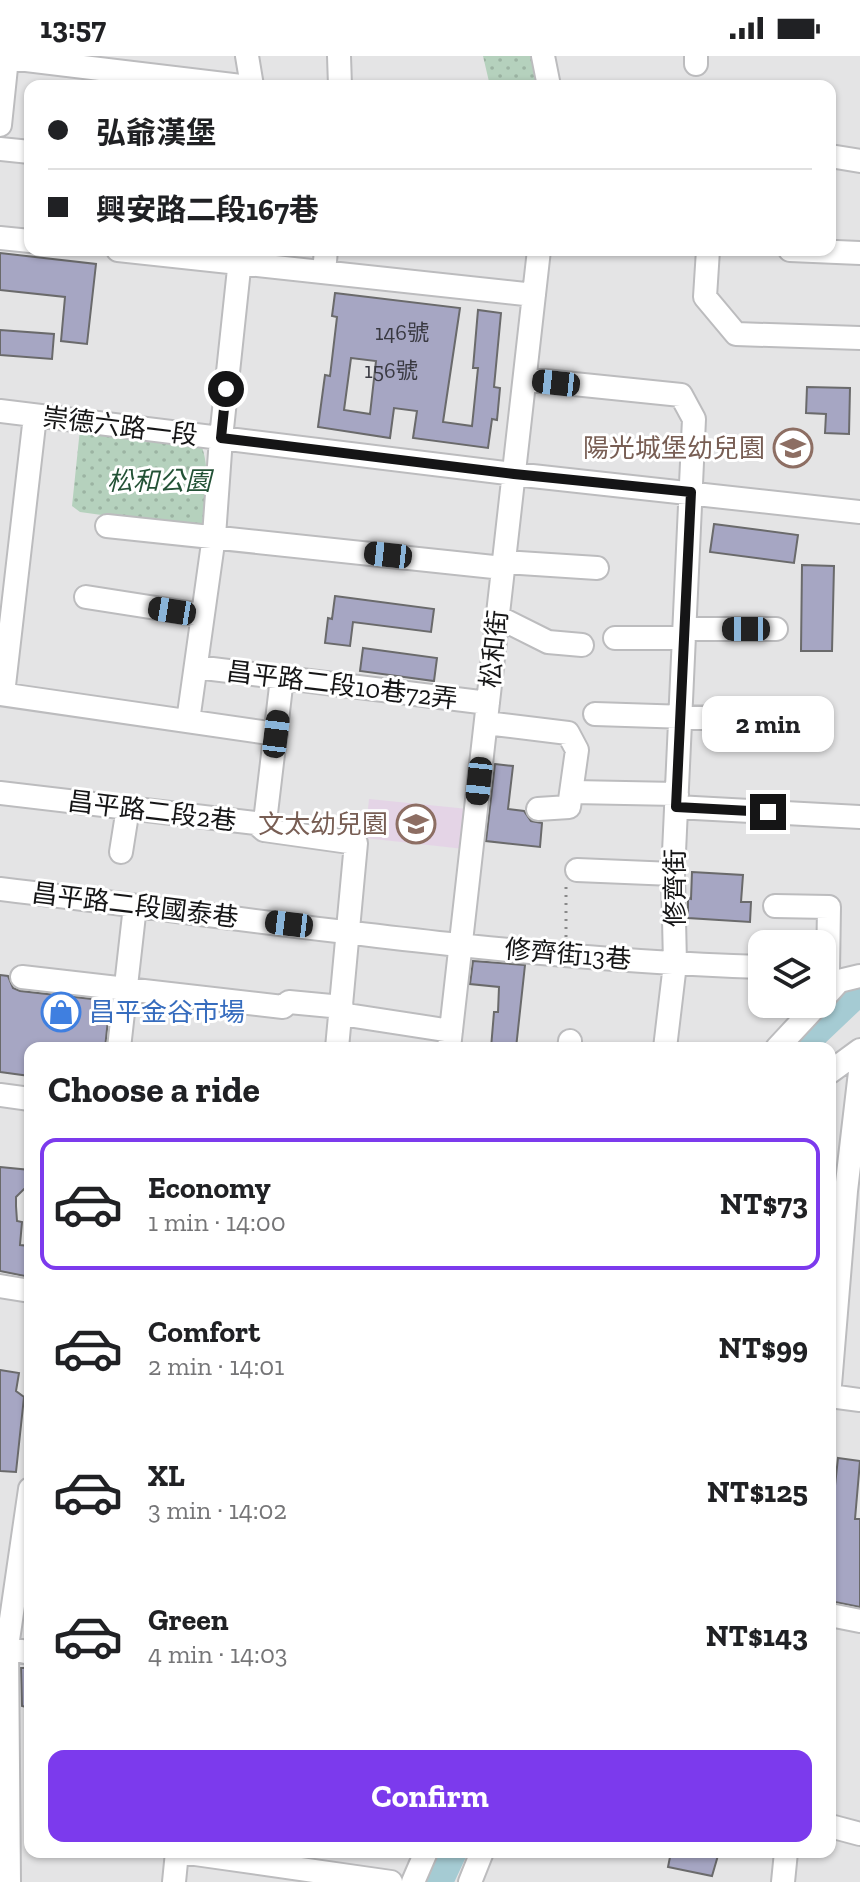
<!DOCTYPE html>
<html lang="en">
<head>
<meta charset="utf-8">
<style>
	body { margin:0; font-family:"Zilla Slab","Noto Sans TC",serif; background:#f2f2f2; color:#202124; height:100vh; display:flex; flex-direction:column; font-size:30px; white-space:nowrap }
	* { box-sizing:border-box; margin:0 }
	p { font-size:26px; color:#757577 }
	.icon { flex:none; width:44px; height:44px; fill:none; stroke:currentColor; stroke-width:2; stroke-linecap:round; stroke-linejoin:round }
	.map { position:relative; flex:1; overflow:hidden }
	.sheet { position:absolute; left:24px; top:986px; width:812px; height:816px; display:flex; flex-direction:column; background:#fff; border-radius:16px; box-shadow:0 2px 6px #0004 }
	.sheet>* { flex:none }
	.banner { position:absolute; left:24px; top:24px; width:812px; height:176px; border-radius:16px; box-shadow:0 2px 6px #0004; display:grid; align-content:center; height:176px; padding:0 24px; background:#fff }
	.buttons { position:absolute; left:748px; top:874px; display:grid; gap:16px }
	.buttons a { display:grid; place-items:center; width:88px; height:88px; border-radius:16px; background:#fff; box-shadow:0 2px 6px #0004; font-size:40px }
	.end { position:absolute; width:36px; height:36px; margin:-18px; border:10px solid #151516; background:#fff; box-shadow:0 0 0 4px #fff }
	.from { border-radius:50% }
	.bubble { position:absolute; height:56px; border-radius:16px; background:#fff; box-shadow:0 2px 6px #0004; font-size:26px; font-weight:700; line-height:56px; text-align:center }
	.car { position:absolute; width:24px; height:48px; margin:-24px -12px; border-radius:10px; box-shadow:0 0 6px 2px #0007; background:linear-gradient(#222 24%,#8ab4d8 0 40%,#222 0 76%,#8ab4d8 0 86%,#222 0) }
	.banner b { display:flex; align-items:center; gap:28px; height:76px; font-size:30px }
	.banner b+b { border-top:2px solid #e0e0e0 }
	.banner i { width:20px; height:20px; background:#202124 }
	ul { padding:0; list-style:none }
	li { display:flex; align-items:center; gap:24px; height:132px; margin:0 16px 12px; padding:0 8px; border:4px solid transparent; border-radius:16px }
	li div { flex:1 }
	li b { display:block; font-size:30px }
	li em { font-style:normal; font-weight:700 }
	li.active { border-color:#7c3aed }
	li>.icon { width:72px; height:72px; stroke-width:1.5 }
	h2 { padding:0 24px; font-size:36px; line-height:96px }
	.primary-button { display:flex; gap:16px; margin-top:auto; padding:16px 24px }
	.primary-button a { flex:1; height:92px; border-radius:16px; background:#7c3aed; color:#fff; font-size:32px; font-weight:700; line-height:92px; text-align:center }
	.status { display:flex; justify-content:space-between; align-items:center; height:56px; padding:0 40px; background:#fff; direction:ltr }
	.status svg { height:22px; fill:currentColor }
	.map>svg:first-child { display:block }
</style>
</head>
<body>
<div class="status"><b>13:57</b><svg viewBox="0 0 49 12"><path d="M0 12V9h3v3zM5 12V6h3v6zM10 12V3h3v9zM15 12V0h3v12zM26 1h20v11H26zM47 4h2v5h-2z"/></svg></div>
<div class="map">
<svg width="860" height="1826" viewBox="0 0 860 1826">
	<defs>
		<pattern id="park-dots" width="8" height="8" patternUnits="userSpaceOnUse" patternTransform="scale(2)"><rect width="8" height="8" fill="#b5d1bd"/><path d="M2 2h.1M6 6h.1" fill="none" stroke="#9bb3a2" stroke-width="1.8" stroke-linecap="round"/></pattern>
	</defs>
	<rect width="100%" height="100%" fill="#e4e4e5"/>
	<path fill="#e4d4e6" d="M369 743 468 753 464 793 365 782Z"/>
	<path fill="url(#park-dots)" d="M483 0H537L540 30H490Z
		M80 373 201 388C211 416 206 444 203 473L80 456 72 450Z"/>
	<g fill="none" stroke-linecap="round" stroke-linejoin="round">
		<path stroke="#a5cbd3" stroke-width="26" d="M801 992 860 936
			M440 1826 454 1796"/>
	</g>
	<path fill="#a6a6c3" stroke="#6a6a6b" stroke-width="2" fill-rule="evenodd" d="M0 197 96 208 87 288 61 285 65 241 0 234Z
		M335 237 460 252 443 366 472 370 478 312H473L478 254 501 257 494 331 500 332 497 364 492 363 488 392 413 382 417 355 394 352 390 382 318 371 325 319 330 320 337 261 332 260ZM351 302 376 305 370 358 344 354Z
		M0 274 54 278 52 303 0 299Z
		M807 331 850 332 849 378 825 377 826 358 806 357Z
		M714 468 798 479 794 507 710 496Z
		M802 509 834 510 832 595H801Z
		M335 540 434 553 431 576 353 566 350 590 325 587 328 562 332 563Z
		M363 592 437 602 434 625 360 615Z
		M495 708 513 710 508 753 524 755 531 765 542 767 540 791 486 785Z
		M692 816 743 819 741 846H751L750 866 688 862V842L691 843Z
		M473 905 525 909 516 992H491L494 956H498L499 931 470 928Z
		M0 919 8 920 13 932 20 935 110 945 105 992H30V1020L0 1016Z
		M0 1111 30 1114V1134L24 1133 16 1141V1150L17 1165 22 1166 20 1189 30 1190V1221L0 1215Z
		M0 1314 19 1317 16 1335 24 1341 16 1416 0 1415Z
		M838 1402 860 1405 855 1463H860V1551L830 1545V1492L834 1458 832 1457Z
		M21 1612H30V1652L22 1650Z
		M671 1796H719L712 1820 668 1811Z"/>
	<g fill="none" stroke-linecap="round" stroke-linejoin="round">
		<defs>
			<path id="minor" d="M247 0 252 30
				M339 0 340 30
				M543 0 549 30
				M0 1 241 30
				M696 8V0
				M0 69 7 2
				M0 93 30 96
				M830 100 860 105
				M0 182 30 185
				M118 194 534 239
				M708 194 705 241 736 278 860 282
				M790 194 860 197
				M324 216 326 194
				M525 323 681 339 694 363 673 818 675 908 665 992
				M0 355 514 418 860 456
				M107 470 503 512
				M504 506 597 512
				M86 541 201 559
				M498 561 548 586 582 589
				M684 573H776
				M615 582H684
				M196 611 488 647
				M0 638 276 678
				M3 638 35 360
				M595 658 811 665
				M188 665 214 480 221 382 241 194
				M486 667 568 677 577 694 569 751 538 753
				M573 736 677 738
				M0 737 256 767 264 774 356 787 337 992
				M676 751 860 761
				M264 774 282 622
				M121 796 128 752
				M577 814 673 818
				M0 833C253 863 507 903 762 911
				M775 850 829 851 828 914
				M22 921 283 951 289 946 342 951
				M822 944 839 925 860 920
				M341 958 451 975
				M119 992 135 850
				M449 992 539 194
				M569 992 570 985
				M777 992 818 948
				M830 1016 860 994
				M0 1039 30 1043
				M0 1230 30 1235
				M830 1329 846 1135 860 1016
				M830 1340 860 1344
				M830 1559 860 1565
				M0 1590 30 1597
				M830 1770 860 1778
				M181 1796 391 1826
				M9 1826 7 1591 30 1433
				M174 1826 177 1796
				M413 1826 426 1796
				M470 1826 482 1796
				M783 1826 786 1796"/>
		</defs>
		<use href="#minor" stroke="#bcbcbe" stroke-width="26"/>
		<path stroke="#89898a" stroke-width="3" stroke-dasharray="2 6" stroke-linecap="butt" d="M566 881V829"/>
		<use href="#minor" stroke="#fff" stroke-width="22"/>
	</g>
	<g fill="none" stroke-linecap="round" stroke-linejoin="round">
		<path stroke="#151516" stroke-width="10" d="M226 333 221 382 514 418 691 436 676 751 768 756"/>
	</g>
	<defs>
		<symbol id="school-ring" viewBox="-11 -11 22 22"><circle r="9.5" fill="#fff" stroke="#8d6e63" stroke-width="1.5"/><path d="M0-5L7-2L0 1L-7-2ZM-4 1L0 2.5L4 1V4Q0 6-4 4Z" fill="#8d6e63"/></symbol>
		<symbol id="shop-ring" viewBox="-11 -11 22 22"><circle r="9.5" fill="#fff" stroke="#3f7fe0" stroke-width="1.5"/><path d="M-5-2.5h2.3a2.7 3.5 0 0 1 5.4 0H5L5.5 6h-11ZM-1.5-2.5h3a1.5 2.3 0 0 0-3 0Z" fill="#3f7fe0"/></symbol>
	</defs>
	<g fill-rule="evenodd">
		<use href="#school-ring" x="771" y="370" width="44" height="44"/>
		<use href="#school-ring" x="394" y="746" width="44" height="44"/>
		<use href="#shop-ring" x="39" y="934" width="44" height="44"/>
	</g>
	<g text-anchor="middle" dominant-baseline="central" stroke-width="6" stroke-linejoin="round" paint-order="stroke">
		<g font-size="22" fill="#393941">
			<text x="402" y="276">146號</text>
			<text x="391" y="314">156號</text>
		</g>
		<g font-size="26" fill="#151516" stroke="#fff">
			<text transform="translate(120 370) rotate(7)">崇德六路一段</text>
			<text transform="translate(494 593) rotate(-84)">松和街</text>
			<text transform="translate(342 629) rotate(7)">昌平路二段10巷72弄</text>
			<text transform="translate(152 755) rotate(7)">昌平路二段2巷</text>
			<text transform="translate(675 832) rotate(-90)">修齊街</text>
			<text transform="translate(135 849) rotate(7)">昌平路二段國泰巷</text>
			<text transform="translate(568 898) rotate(5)">修齊街13巷</text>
		</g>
		<g font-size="26" fill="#785e54" stroke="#fff" text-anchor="end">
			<text x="765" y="392">陽光城堡幼兒園</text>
			<text x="388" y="768">文太幼兒園</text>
		</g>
		<g font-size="26" font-style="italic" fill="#235236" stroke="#fff">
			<text x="159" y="425">松和公園</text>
		</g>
		<g font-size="26" fill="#366cbe" stroke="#fff" text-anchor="start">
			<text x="89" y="956">昌平金谷市場</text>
		</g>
	</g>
</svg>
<div class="buttons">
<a><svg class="icon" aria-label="layers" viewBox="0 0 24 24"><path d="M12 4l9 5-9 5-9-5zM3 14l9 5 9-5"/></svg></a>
</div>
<i class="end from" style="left:226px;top:333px"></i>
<i class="end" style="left:768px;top:756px"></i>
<div class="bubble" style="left:702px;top:640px;width:132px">2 min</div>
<i class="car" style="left:556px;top:327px;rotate:276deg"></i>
<i class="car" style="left:388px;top:499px;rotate:276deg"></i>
<i class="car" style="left:172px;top:555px;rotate:279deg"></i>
<i class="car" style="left:746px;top:573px;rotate:270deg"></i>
<i class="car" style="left:276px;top:678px;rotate:7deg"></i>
<i class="car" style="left:479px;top:725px;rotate:186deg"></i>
<i class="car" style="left:289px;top:868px;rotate:277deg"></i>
<div class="banner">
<b><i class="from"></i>弘爺漢堡</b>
<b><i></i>興安路二段167巷</b>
</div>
<section class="sheet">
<h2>Choose a ride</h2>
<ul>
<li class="active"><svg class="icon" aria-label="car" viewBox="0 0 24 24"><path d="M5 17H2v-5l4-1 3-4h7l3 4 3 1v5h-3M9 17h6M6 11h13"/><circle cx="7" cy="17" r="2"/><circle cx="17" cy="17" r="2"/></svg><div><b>Economy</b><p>1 min · 14:00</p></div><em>NT$73</em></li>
<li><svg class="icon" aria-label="car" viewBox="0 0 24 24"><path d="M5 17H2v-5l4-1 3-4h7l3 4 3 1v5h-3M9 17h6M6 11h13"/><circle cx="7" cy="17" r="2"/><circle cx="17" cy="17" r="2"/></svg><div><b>Comfort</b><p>2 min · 14:01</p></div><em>NT$99</em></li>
<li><svg class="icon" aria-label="car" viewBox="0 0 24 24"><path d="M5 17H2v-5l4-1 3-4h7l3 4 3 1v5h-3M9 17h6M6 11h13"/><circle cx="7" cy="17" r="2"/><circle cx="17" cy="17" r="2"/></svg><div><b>XL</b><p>3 min · 14:02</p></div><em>NT$125</em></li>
<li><svg class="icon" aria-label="car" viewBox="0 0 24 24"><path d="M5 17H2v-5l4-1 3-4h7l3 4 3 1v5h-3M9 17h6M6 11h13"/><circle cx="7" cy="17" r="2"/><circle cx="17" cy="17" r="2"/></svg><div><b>Green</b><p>4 min · 14:03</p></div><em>NT$143</em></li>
</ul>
<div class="primary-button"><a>Confirm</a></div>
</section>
</div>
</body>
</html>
